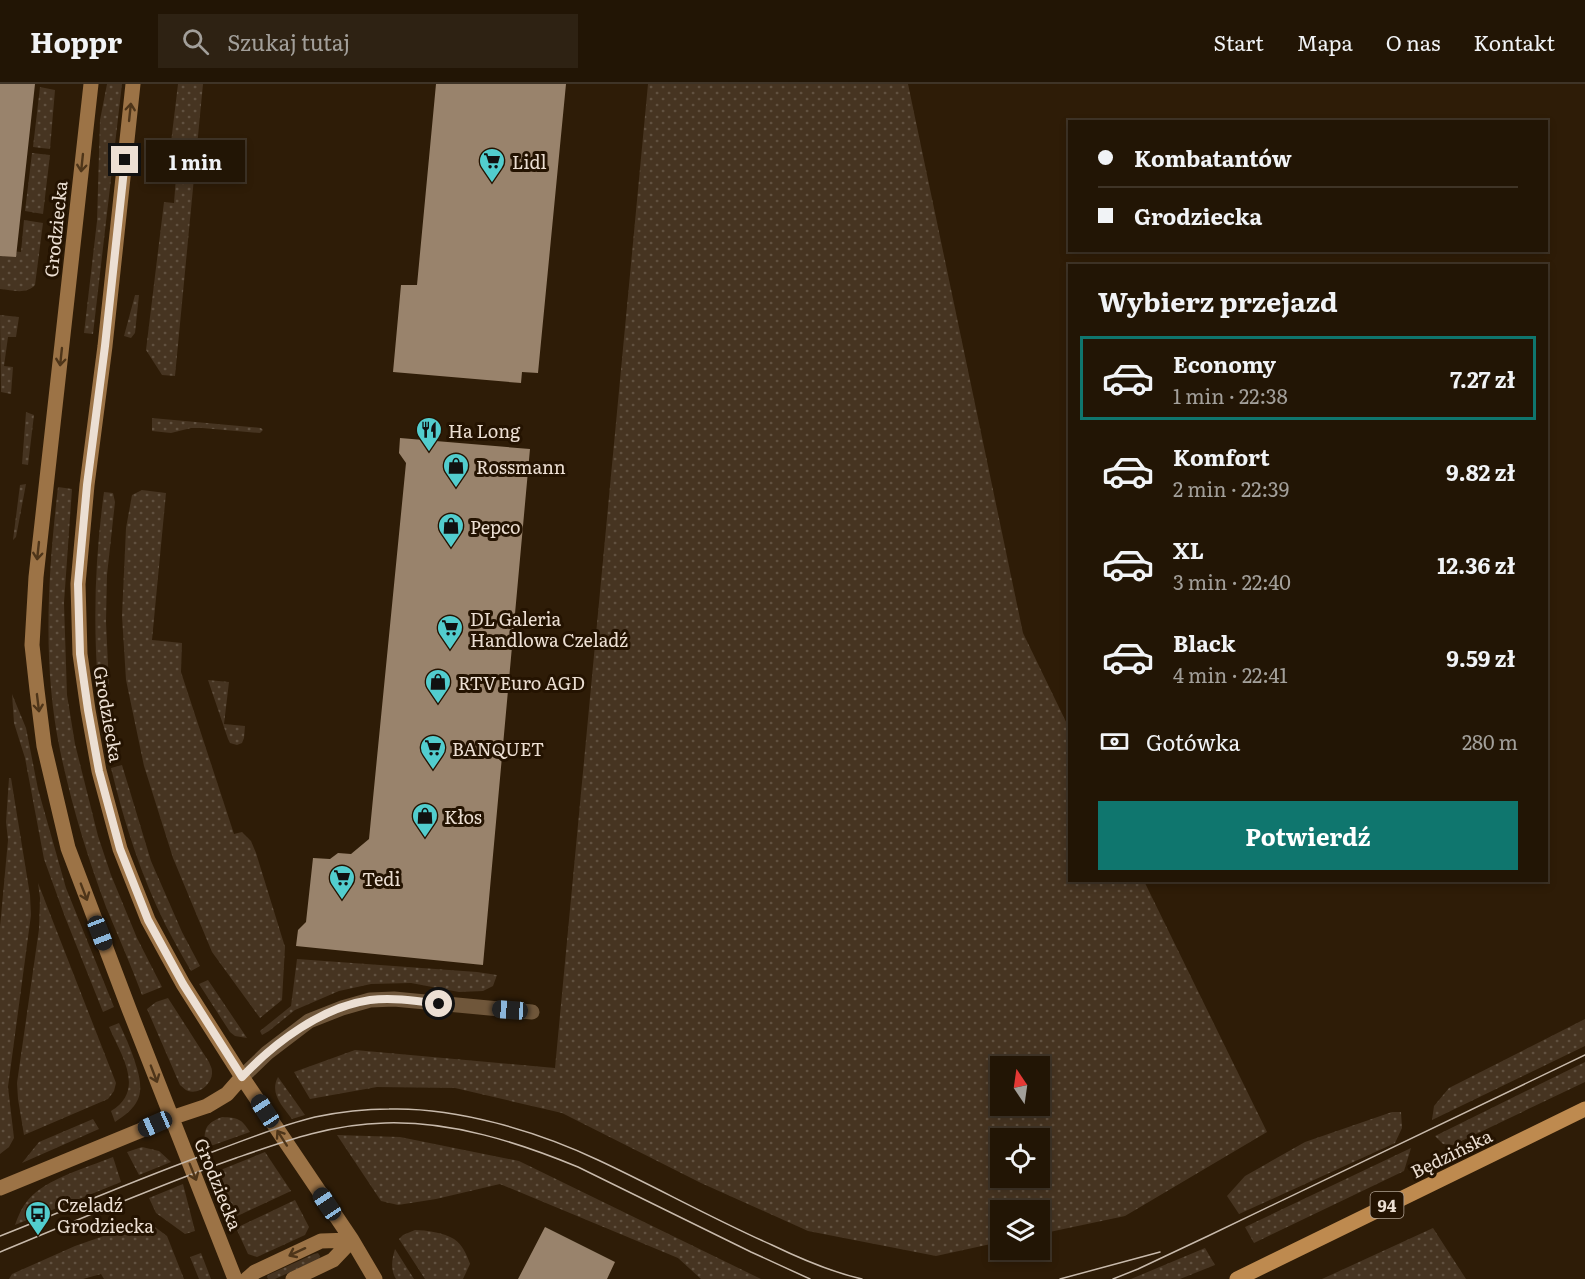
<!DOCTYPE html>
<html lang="pl">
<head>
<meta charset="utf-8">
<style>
	body { margin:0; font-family:Literata,serif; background:#2e2213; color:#f1f3f6; height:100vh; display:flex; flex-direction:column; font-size:22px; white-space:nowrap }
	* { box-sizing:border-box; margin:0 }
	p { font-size:20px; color:#a29f9a }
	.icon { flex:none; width:33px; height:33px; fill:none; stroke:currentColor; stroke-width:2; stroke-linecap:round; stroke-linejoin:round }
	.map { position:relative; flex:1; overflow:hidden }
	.side { position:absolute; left:1068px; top:180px; width:480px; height:618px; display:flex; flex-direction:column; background:#221505; border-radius:0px; box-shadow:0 3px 9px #0003,0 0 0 2px #3f3427 }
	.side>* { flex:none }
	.top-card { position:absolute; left:1068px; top:36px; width:480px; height:132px; border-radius:0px; box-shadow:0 3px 9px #0003,0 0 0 2px #3f3427; display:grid; align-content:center; height:132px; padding:0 30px; background:#221505 }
	.needle { width:39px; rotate:347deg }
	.buttons { position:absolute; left:990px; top:972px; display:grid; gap:12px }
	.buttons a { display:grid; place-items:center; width:60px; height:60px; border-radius:0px; background:#221505; box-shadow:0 3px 9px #0003,0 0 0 2px #3f3427; font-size:30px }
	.end { position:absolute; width:27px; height:27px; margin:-14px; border:8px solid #ecdfd3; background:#111; box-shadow:0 0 0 3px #111 }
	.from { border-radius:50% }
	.bubble { position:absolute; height:42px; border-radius:0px; background:#221505; box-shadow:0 3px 9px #0003,0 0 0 2px #3f3427; font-size:20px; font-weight:700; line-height:42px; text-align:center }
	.car { position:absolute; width:18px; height:36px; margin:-18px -9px; border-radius:8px; box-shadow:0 0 4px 2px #0007; background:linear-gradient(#222 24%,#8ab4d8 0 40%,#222 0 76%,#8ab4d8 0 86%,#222 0) }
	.top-card b { display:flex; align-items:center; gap:21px; height:57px; font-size:22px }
	.top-card b+b { border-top:2px solid #3f3427 }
	.top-card i { width:15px; height:15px; background:#f1f3f6 }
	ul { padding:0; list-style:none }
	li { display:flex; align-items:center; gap:18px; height:84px; margin:0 12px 9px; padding:0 18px; border:3px solid transparent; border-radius:0px }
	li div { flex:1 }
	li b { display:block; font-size:22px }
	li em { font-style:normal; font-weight:700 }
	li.on { border-color:#0f766e }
	li>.icon { width:54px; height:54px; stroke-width:1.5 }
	h2 { padding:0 30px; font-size:27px; line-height:72px }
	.pay { display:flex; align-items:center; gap:15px; height:66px; padding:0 30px; font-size:22px }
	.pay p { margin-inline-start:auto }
	.button { display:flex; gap:12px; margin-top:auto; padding:12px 30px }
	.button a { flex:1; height:69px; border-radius:0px; background:#0f766e; color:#fff; font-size:24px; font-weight:700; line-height:69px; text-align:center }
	header { display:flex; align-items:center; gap:36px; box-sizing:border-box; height:84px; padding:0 30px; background:#221505; border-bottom:2px solid #3f3427 }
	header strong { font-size:28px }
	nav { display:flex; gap:33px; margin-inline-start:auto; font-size:21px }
	.search { width:420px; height:54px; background:#2e2213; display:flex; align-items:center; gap:15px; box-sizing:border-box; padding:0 21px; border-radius:0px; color:#a29f9a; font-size:22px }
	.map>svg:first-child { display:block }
</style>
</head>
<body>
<header>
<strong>Hoppr</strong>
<div class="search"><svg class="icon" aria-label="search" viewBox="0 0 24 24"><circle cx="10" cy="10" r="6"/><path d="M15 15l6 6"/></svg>Szukaj tutaj</div>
<nav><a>Start</a><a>Mapa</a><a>O nas</a><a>Kontakt</a></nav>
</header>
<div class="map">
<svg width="1585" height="1195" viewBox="0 0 1585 1195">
	<defs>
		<pattern id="grass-dots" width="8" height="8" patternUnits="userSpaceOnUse" patternTransform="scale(1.5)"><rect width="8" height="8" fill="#463421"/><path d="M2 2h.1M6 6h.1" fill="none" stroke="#615140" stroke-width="1.8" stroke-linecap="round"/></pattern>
	</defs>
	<rect width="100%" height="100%" fill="#2e1c07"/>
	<path fill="url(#grass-dots)" fill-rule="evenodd" d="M107 0H122L93 250 84 249 97 137 100 36Z
		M178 0H203L175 292 162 291 146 266 164 118 174 119 176 93 167 92Z
		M648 0H908L1023 549 1069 644 1070 796 1144 797 1267 1048 1125 1132 1040 1150V1126H1000V1158L936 1172 808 1147 701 1099 562 1029 455 1004 377 1003 310 1015 294 988 355 966 555 984ZM1000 982H1040V1022H1000ZM1000 1054H1040V1094H1000Z
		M40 3 55 6 50 65 33 63Z
		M32 69 50 71 43 130 25 127Z
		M24 136 43 139 35 201C26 211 12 206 0 205V166L21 168Z
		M135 211H139L135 249 131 254 124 252Z
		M0 231 19 233 16 253H8L4 282 13 283 11 310 1 308Z
		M26 328 34 331 28 381 22 380Z
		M152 334 261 344 263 346 260 349 202 344H191L171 349 152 347Z
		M26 400 16 453 13 456 20 401Z
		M58 403 72 405 64 519 67 611 75 660 98 752 111 791 137 854 162 903 142 911C131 881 118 852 106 823 87 772 71 719 60 666 42 580 48 489 58 403Z
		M142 406 166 409 152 556 182 559 181 588 234 750 242 748 251 757 256 769 285 863 282 916 260 934 212 868 173 774 144 682 126 596 122 532 126 444 132 411Z
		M104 408 113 409 115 418 107 491 106 538 109 602H98C93 537 95 473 104 408Z
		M208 596 229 598 224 640 245 642 244 654 242 659 237 661 230 659 228 655Z
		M12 610 26 644 38 705 66 804 114 923 103 928 65 833 44 775 25 674 14 639Z
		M122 681 151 777 182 848 200 882 191 887C182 872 174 857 166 842 141 792 124 738 111 684Z
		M9 694H11L30 811 31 831 8 1003 14 1054 9 1063 0 1070V843L8 756 6 738Z
		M38 799 116 999 114 1007 108 1015 24 1051 18 1015 17 999 39 845 40 814Z
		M297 875 477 888 497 891 493 902 483 907 459 908 411 899 371 900 339 907 295 926 269 947 262 951 260 947 291 922Z
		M208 896 247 954 235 952 230 948 199 900Z
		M168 914 209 978C210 981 212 984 212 987 213 999 200 1011 188 1007 185 1006 183 1003 180 1001L147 925 156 918Z
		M1585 935V962L1432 1036 1434 1022 1449 1004Z
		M119 939C125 952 131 965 135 978 145 1008 142 1021 115 1038L111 1027C146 1006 121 971 109 943Z
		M1585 978V998L1453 1061 1443 1060 1435 1052Z
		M278 993 305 1031 292 1035C283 1022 269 1010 278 993Z
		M1392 1028H1401L1402 1044 1395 1059 1239 1130 1227 1112 1245 1092 1305 1058Z
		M222 1033C238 1034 241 1034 250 1048L205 1064C204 1046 204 1040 222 1033Z
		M93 1035 99 1045 22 1079 39 1058Z
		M337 1051 400 1053 519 1077 761 1195H701L678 1174 500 1100 436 1115 398 1121 381 1117Z
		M142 1063 159 1067 171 1078 139 1091 127 1068Z
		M1411 1064 1404 1087 1254 1159 1245 1143Z
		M265 1068 291 1107 231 1135 213 1089Z
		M113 1073 121 1098 15 1141C18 1132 22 1123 28 1116 47 1094 86 1084 113 1073Z
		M183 1100 195 1147 185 1150 156 1129 149 1114Z
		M295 1116 309 1143 305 1151 257 1173 248 1170 236 1144Z
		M132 1142 155 1143 167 1152 184 1195H104L101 1190 83 1195H9L12 1190 75 1162Z
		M1433 1144 1466 1195H1322Z
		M415 1146C425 1146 445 1149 454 1155 462 1160 467 1171 470 1180L463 1195H425L399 1155 403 1151Z
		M1205 1164 1215 1181 1180 1195H1131Z
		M395 1165 414 1195H396C390 1185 392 1175 395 1165Z
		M201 1169 211 1195H199L190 1173Z
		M318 1169 320 1172 319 1175 275 1195H268L267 1193 268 1191 314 1170Z"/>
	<path fill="#99836c" d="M0 0H35L16 173 0 172Z
		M436 0H566L538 289 522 288 521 299 393 288 401 201H417Z
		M400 354 530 365 483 881 296 862 298 846 306 838 313 774 330 775 338 769 351 770 369 755 406 379 399 369Z
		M545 1143 615 1178 607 1195H518Z"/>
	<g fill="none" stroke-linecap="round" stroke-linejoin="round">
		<path stroke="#6f563a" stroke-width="15" d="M242 993 267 969 309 937 342 924 370 916 394 915 532 928"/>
		<path stroke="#9c7346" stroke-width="15" d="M91 0 36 493 32 561 37 606 44 662 68 764 129 925 235 1195
			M133 0 105 262 87 401 78 500 80 570 88 626 99 687 120 765 148 836 183 900 242 993 352 1156 375 1195
			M0 1104 171 1034 207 1022 227 1010 242 993
			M247 1195 255 1188 321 1157 352 1156
			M293 1195 333 1176 352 1156"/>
		<path stroke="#be8a4f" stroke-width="15" d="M1237 1195 1585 1025"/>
		<path stroke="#c8baac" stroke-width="1.5" d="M0 1152C71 1124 142 1093 215 1067 248 1055 281 1041 315 1033 339 1028 365 1025 389 1025 456 1023 537 1047 598 1076 656 1103 713 1135 772 1161 801 1175 831 1188 862 1195
			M0 1168C78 1136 156 1102 236 1074 285 1057 332 1040 385 1039 452 1037 517 1058 578 1083L751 1168 810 1195
			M1060 1195 1160 1168
			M1113 1195 1138 1185 1208 1152 1585 971"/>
	</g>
	<defs><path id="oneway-shaft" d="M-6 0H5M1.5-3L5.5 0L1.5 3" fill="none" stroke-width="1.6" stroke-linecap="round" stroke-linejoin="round" transform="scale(1.5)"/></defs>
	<g stroke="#4e3519">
		<use href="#oneway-shaft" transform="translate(130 28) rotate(-84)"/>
		<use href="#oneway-shaft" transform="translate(82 79) rotate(96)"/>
		<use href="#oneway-shaft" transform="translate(61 273) rotate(96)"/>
		<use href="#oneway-shaft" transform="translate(38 467) rotate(96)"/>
		<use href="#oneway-shaft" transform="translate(38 619) rotate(83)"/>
		<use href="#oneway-shaft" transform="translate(84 808) rotate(69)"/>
		<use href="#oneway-shaft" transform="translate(154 990) rotate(69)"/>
		<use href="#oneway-shaft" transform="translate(282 1054) rotate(-123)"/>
		<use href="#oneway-shaft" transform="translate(193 1088) rotate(68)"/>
		<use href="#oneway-shaft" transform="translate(297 1168) rotate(155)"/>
	</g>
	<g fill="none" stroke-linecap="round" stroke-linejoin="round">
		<path stroke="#ecdfd3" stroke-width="8" d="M125 76 105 262 87 401 78 500 80 570 88 626 99 687 120 765 148 836 183 900 242 993C275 958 322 923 370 916 393 913 417 917 439 920"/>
	</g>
	<defs>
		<symbol id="supermarket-pin" viewBox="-11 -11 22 30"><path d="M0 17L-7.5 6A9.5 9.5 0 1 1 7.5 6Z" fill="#52cdce" stroke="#241301"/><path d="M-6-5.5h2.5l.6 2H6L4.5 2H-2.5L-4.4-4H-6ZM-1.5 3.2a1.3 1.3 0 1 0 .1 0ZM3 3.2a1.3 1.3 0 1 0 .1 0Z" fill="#111"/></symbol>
		<symbol id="restaurant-pin" viewBox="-11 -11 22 30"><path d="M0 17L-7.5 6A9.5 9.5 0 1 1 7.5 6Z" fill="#52cdce" stroke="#241301"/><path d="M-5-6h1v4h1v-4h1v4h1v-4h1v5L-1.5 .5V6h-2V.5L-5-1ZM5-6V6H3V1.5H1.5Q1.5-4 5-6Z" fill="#111"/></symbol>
		<symbol id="shop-pin" viewBox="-11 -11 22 30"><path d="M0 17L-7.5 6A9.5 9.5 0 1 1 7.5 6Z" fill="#52cdce" stroke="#241301"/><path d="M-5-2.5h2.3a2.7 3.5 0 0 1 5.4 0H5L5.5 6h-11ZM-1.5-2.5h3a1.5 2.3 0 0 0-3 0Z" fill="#111"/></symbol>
		<symbol id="bus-pin" viewBox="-11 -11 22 30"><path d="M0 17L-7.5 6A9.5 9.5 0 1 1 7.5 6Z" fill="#52cdce" stroke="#241301"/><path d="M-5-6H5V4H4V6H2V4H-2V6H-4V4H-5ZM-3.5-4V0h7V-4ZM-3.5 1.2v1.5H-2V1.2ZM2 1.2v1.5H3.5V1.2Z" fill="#111"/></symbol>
	</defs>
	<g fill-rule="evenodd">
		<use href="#supermarket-pin" x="477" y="62" width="30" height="40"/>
		<use href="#restaurant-pin" x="414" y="331" width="30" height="40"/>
		<use href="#shop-pin" x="441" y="367" width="30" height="40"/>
		<use href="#shop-pin" x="436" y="427" width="30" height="40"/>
		<use href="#supermarket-pin" x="435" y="529" width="30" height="40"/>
		<use href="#shop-pin" x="423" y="583" width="30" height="40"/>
		<use href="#supermarket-pin" x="418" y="649" width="30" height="40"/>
		<use href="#shop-pin" x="410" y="717" width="30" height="40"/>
		<use href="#supermarket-pin" x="327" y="779" width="30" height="40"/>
		<use href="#bus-pin" x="23" y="1115" width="30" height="40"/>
	</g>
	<g text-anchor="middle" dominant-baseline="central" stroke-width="6" stroke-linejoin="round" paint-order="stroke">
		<rect fill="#241301" stroke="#b0a294" stroke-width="1.5" x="1370.5" y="1108" width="33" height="26" rx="4.5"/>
		<g font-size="16" font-weight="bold" fill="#ecdfd3">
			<text x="1387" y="1121">94</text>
		</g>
		<g font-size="18" fill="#ecdfd3" stroke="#241301" text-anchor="start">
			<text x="512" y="77">Lidl</text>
			<text x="448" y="346">Ha Long</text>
			<text x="476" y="382">Rossmann</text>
			<text x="470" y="442">Pepco</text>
			<text x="470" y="534">DL Galeria<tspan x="470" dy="21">Handlowa Czeladź</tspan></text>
			<text x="458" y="598">RTV Euro AGD</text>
			<text x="452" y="664">BANQUET</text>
			<text x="444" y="732">Kłos</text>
			<text x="362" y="794">Tedi</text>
			<text x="57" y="1120">Czeladź<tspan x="57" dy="21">Grodziecka</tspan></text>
		</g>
		<g font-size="18" fill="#ecdfd3" stroke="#241301">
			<text transform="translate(55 145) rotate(-84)">Grodziecka</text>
			<text transform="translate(109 630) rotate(80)">Grodziecka</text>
			<text transform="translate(1451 1069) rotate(-26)">Będzińska</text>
			<text transform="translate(219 1100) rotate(68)">Grodziecka</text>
		</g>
	</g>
</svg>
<div class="buttons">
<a><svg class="needle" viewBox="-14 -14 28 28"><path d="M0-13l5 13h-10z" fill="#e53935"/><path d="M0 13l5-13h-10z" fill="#a29f9a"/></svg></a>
<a><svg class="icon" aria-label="locate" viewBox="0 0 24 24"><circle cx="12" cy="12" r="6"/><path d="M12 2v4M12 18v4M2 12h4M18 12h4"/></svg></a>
<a><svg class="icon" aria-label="layers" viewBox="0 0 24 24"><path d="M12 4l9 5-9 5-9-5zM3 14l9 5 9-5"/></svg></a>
</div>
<i class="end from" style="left:439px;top:920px"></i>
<i class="end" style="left:125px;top:76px"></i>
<div class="bubble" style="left:146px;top:56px;width:99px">1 min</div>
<i class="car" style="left:100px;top:849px;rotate:159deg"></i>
<i class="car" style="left:510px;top:926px;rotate:274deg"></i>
<i class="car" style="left:265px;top:1027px;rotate:327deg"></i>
<i class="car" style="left:155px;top:1040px;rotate:246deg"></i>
<i class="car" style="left:327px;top:1120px;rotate:326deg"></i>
<div class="top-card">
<b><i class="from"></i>Kombatantów</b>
<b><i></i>Grodziecka</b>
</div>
<section class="side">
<h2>Wybierz przejazd</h2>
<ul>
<li class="on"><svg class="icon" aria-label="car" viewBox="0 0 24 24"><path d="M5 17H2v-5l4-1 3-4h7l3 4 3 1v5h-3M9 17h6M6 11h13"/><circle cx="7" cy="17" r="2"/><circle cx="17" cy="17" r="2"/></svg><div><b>Economy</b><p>1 min · 22:38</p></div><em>7.27 zł</em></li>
<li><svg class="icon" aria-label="car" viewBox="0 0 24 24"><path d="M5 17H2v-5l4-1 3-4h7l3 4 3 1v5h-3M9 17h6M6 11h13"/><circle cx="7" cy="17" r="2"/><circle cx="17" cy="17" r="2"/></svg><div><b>Komfort</b><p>2 min · 22:39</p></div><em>9.82 zł</em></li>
<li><svg class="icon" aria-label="car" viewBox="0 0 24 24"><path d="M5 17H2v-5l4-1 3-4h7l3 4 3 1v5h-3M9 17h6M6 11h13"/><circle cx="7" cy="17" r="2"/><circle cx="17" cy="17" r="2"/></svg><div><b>XL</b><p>3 min · 22:40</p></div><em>12.36 zł</em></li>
<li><svg class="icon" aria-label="car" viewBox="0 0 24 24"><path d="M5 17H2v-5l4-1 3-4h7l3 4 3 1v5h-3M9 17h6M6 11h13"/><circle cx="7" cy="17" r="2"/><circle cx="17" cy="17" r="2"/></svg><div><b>Black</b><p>4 min · 22:41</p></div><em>9.59 zł</em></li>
</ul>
<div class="pay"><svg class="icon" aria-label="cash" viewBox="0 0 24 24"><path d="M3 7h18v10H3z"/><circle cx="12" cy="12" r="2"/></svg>Gotówka<p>280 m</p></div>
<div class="button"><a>Potwierdź</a></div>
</section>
</div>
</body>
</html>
